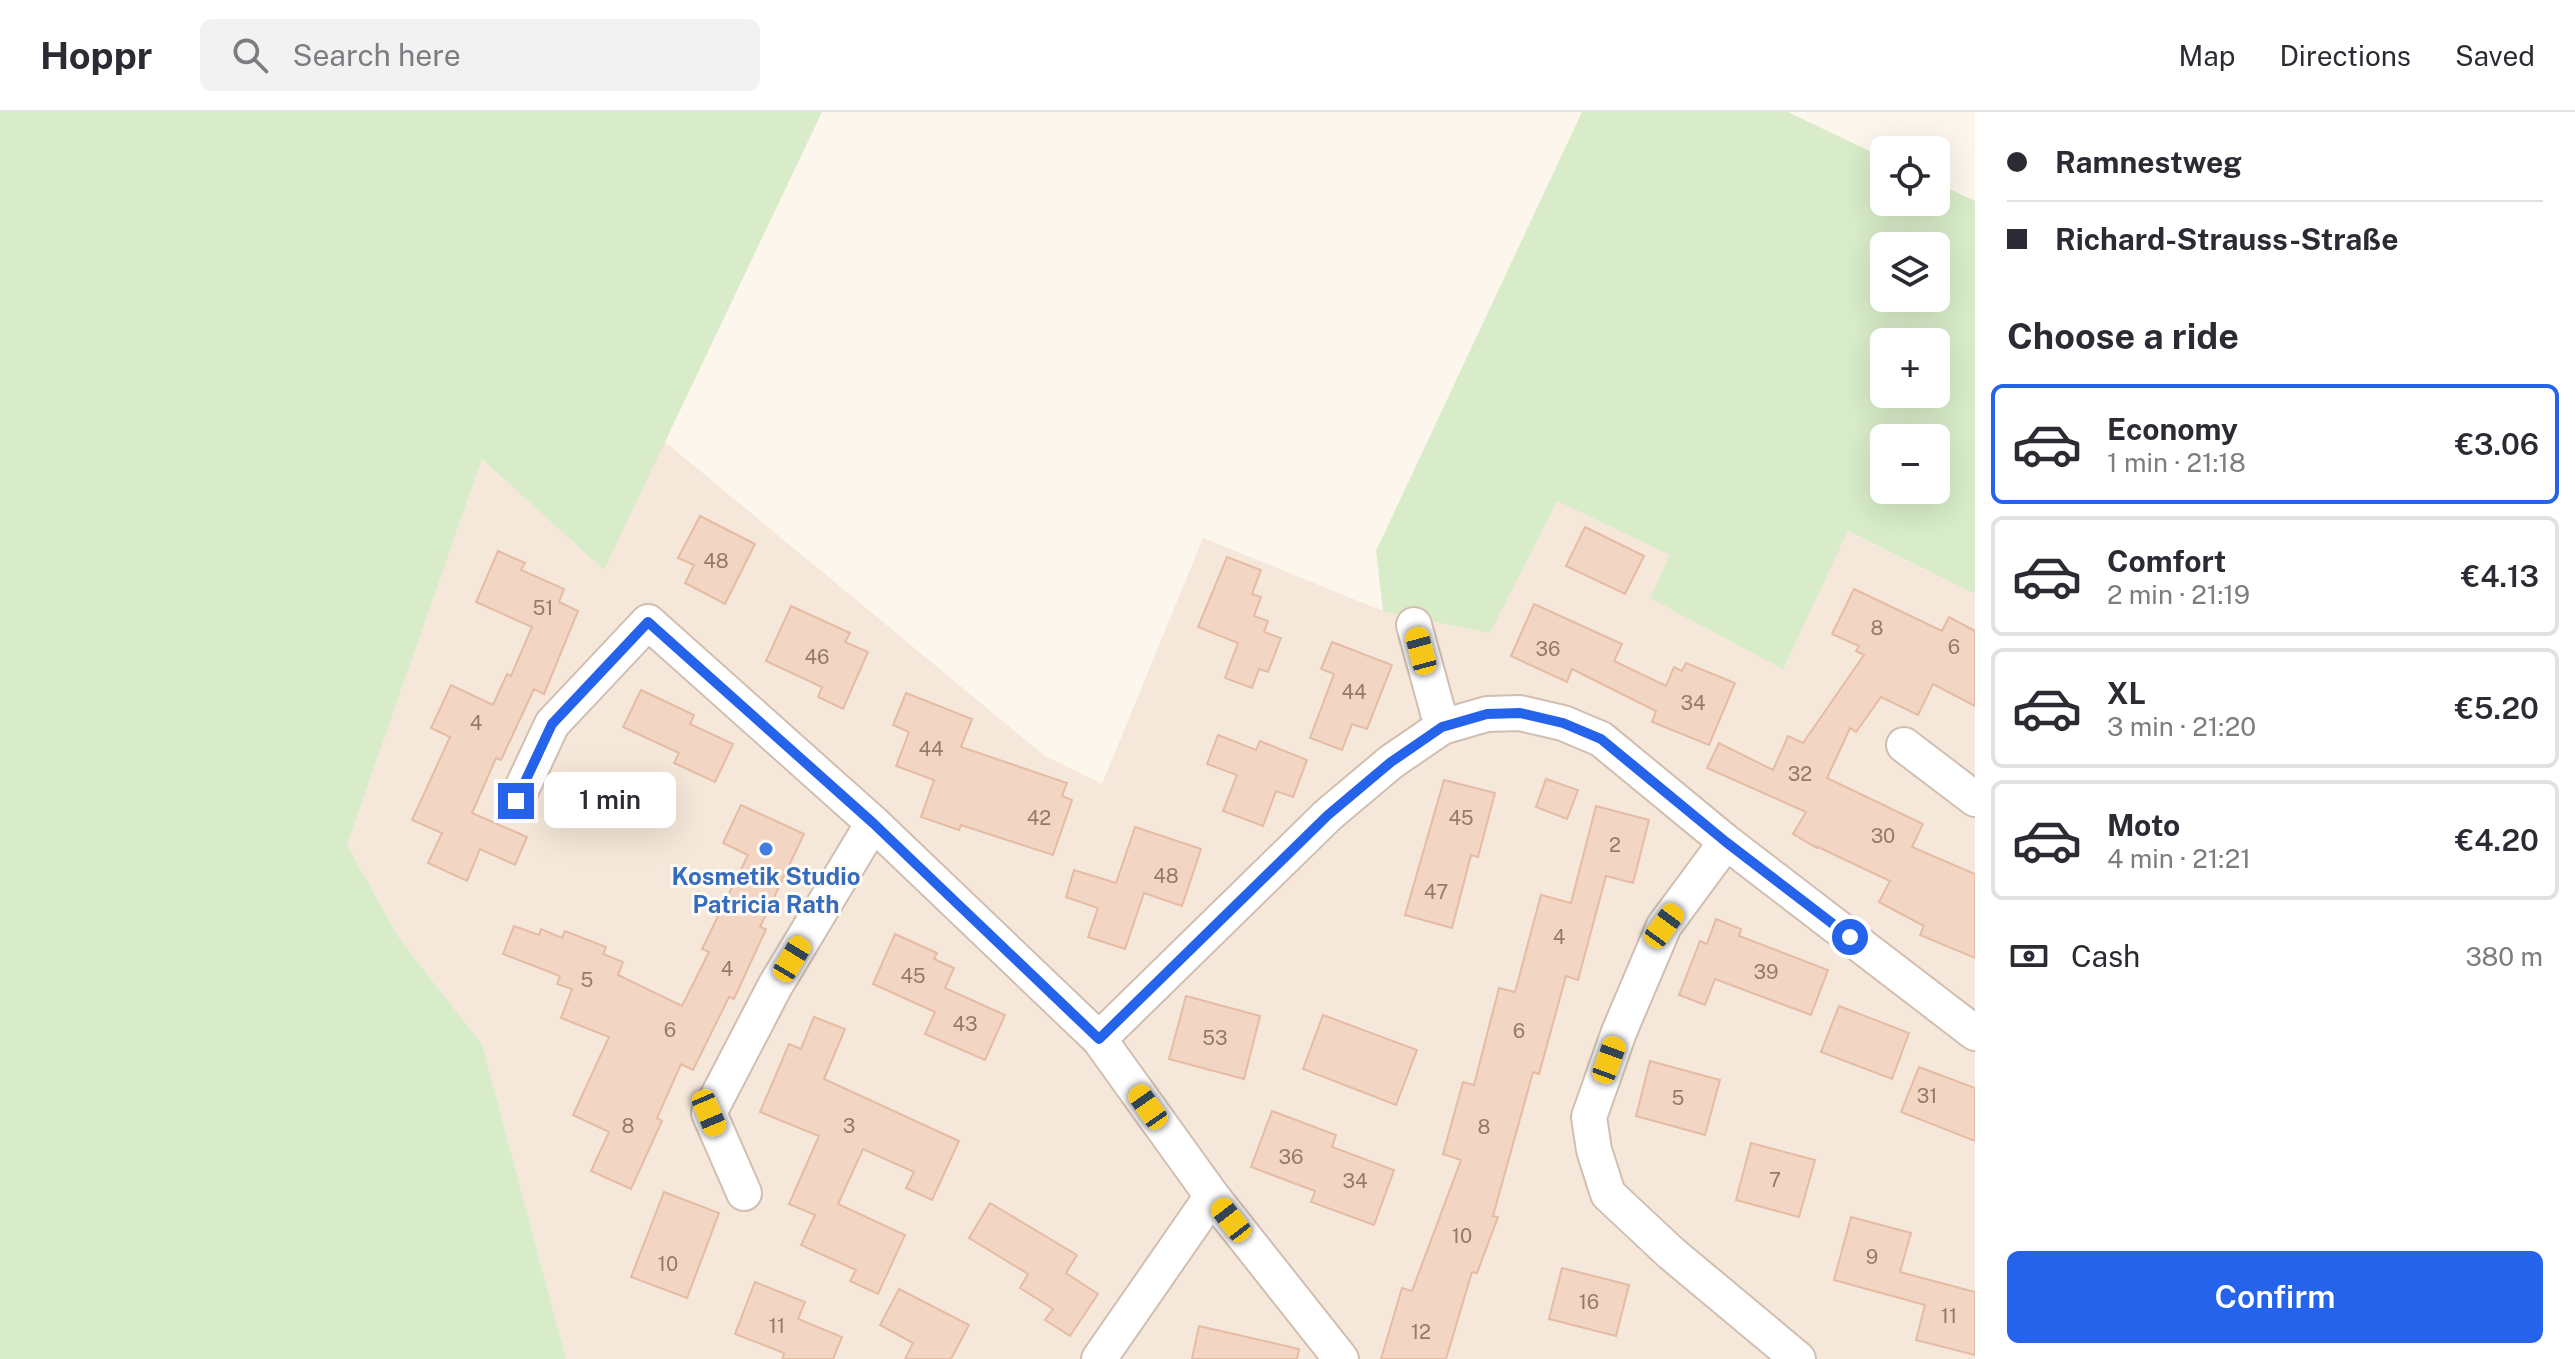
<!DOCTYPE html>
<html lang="en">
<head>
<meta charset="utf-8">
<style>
	body { margin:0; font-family:"Public Sans",sans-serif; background:#f2f2f3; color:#2b2b33; height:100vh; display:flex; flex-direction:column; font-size:30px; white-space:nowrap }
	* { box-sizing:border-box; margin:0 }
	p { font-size:26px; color:#7c7c81 }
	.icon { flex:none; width:44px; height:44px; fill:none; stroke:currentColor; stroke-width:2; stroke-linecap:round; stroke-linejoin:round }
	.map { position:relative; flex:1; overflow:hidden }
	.sheet { display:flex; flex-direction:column; background:#fff; width:600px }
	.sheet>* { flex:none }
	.hud { display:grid; align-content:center; height:176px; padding:0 32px; background:#fff }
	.controls { position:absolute; left:1870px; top:24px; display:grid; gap:16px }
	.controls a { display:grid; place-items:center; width:80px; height:80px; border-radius:12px; background:#fff; box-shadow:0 8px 32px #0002; font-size:40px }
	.end { position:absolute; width:36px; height:36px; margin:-18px; border:10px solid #2563eb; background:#fff; box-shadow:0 0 0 4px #fff }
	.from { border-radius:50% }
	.bubble { position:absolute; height:56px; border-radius:12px; background:#fff; box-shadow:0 8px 32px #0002; font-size:26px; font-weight:600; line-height:56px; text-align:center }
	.car { position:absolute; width:24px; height:48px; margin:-24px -12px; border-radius:10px; box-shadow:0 0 6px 2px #0007; background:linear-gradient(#f5c518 24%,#345 0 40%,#f5c518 0 76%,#345 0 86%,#f5c518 0) }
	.hud b { display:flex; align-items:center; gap:28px; height:76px; font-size:30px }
	.hud b+b { border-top:2px solid #e1e1e2 }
	.hud i { width:20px; height:20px; background:#2b2b33 }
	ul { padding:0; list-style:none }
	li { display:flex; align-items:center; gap:24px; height:120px; margin:0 16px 12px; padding:0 16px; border:4px solid #e1e1e2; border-radius:12px }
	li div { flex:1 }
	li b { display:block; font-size:30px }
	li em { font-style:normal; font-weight:600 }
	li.selected { border-color:#2563eb }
	li>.icon { width:72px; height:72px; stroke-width:1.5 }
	h2 { padding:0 32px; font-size:36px; line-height:96px }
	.pay { display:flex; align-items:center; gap:20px; height:88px; padding:0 32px; font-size:30px }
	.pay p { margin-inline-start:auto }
	.primary-button { display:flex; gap:16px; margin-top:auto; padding:16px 32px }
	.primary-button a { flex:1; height:92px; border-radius:12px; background:#2563eb; color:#fff; font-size:32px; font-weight:600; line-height:92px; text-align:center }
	header { display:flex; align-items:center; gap:48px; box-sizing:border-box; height:112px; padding:0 40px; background:#fff; border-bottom:2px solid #e1e1e2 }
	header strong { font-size:38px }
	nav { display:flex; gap:44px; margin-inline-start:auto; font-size:28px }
	.search { width:560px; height:72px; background:#f2f2f3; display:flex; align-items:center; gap:20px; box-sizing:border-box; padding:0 28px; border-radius:12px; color:#7c7c81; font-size:30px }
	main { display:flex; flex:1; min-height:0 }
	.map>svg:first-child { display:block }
</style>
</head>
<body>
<header>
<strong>Hoppr</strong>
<div class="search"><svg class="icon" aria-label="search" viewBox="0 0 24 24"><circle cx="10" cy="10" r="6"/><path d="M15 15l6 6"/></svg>Search here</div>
<nav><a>Map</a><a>Directions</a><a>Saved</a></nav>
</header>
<main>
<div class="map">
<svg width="1975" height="1247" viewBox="0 0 1975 1247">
	<rect width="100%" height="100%" fill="#fdf6ec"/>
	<path fill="#f5e8da" d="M664 329 1045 644 1102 672 1203 426 1383 499 1556 388 1671 443 1651 486 1847 419 1975 482V1247H566L482 932 401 829 347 733 482 347 604 457Z"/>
	<path fill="#d8ecc9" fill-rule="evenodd" d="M0 0H822L604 458 482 347 347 733 401 829 482 932 566 1247H0Z
		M1582 0H1788L1884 46V90H1936V71L1975 89V482L1848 419 1783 557 1650 486 1670 443 1557 389 1490 521 1383 499 1376 439ZM1884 134H1936V186H1884ZM1884 230H1936V282H1884ZM1884 326H1936V378H1884Z"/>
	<path fill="#f3d5c3" stroke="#e6bba3" stroke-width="2" d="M700 404 755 432 725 492 685 471 694 453 678 446Z
		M1585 415 1644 444 1625 482 1566 454Z
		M498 439 525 451 521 458 564 477 559 490 578 499 544 582 534 577 501 648 496 646 472 701 527 725 515 753 480 737 467 769 428 751 442 721 412 708 450 625 431 616 451 573 493 593 507 562 511 564 532 515 476 490Z
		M1227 445 1261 458 1252 482 1261 485 1254 504 1268 509 1264 520 1281 526 1268 560 1259 557 1252 576 1225 566 1238 531 1198 515Z
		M1854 477 1942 519 1949 505 1975 519V594L1933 572 1918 603 1881 585 1856 620 1850 616 1827 666 1923 712 1912 735 1975 762V846L1920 823 1924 814 1879 790 1890 769 1818 735 1817 736 1793 722 1806 700 1707 656 1719 631 1773 658 1788 624 1803 631 1864 543 1856 539 1859 534 1832 522Z
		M1534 492 1622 532 1614 549 1666 574 1674 555 1682 559 1686 551 1735 571 1709 633 1652 610 1656 599 1572 557 1567 570 1511 544Z
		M791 494 850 521 845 530 868 540 843 597 818 585 822 575 766 549Z
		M1332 530 1392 553 1367 617 1352 612 1342 638 1310 626 1334 562 1321 557Z
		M641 578 694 603 690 612 733 632 715 670 674 651 679 641 623 615Z
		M906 581 972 607 961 635 1067 671 1062 684 1072 688 1053 743 961 713 959 718 921 705 934 668 896 654 909 620 893 613Z
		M1218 623 1256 638 1260 629 1307 648 1293 685 1276 679 1263 714 1223 699 1237 663 1207 652Z
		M1546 667 1578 678 1567 707 1536 695Z
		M1444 668 1495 681 1478 745 1471 743 1452 816 1405 803Z
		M741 693 804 722 760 815 766 817 734 887 729 885 693 958 681 952 657 1006 662 1009 631 1077 591 1059 609 1020 573 1003 609 925 561 906 572 877 557 872 560 864 503 842 514 814 539 823 541 817 562 826 565 819 606 835 603 842 623 850 618 863 682 894 709 840 702 837 748 743 723 731Z
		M1596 694 1649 708 1633 771 1606 764 1578 868 1566 864 1539 962 1533 960 1493 1104 1498 1105 1477 1161 1472 1160 1446 1247H1381L1402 1176 1412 1179 1461 1048 1443 1042 1463 970 1474 973 1499 876 1515 880 1541 783 1571 791Z
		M1135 715 1201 737 1182 794 1144 781 1125 837 1088 825 1098 796 1066 785 1074 758 1116 771Z
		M1716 807 1741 817 1739 824 1828 858 1811 903 1715 867 1705 893 1679 883 1700 829 1707 832Z
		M895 822 937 841 934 847 954 856 945 876 1005 903 985 948 925 922 935 900 873 872Z
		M1186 884 1260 904 1244 967 1169 947Z
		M1839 894 1909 921 1892 967 1821 940Z
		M1323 903 1417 938 1396 993 1303 957Z
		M814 905 845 917 824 967 959 1029 932 1088 906 1076 914 1060 863 1037 838 1092 905 1123 878 1182 850 1169 856 1158 801 1133 815 1103 789 1092 819 1024 760 1000 789 932 801 937Z
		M1650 949 1720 968 1705 1023 1636 1004Z
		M1919 955 1975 976V1029L1901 1000Z
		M1272 999 1336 1023 1332 1035 1394 1058 1374 1113 1311 1090 1315 1079 1251 1055Z
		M1751 1031 1815 1048 1799 1105 1736 1088Z
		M664 1080 719 1101 687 1186 631 1165Z
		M990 1091 1077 1143 1066 1161 1098 1182 1070 1224 1045 1208 1053 1197 1020 1176 1028 1162 969 1126Z
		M1851 1105 1911 1121 1900 1160 1975 1180V1243L1916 1228 1925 1193 1834 1168Z
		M1562 1156 1629 1173 1616 1224 1549 1207Z
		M755 1170 805 1190 798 1207 842 1225 833 1247H782L784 1241 735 1222Z
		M899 1177 969 1213 951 1247H905L913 1231 880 1213Z
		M1199 1214 1299 1237 1297 1247H1192Z"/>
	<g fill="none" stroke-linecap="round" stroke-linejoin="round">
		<defs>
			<path id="minor" d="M1414 513 1442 615
				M1904 633 1975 687
				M516 689 552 612 648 510 873 711 1099 927 1212 1084 1341 1247
				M1726 730 1664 814 1619 920 1589 1005 1594 1038 1608 1082 1671 1141 1798 1247
				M1099 927 1328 703 1391 650 1442 615 1487 602 1520 601 1563 611 1601 627 1726 730 1975 921
				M744 1081 709 1001 775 874 873 711
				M1099 1247 1212 1084"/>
		</defs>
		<use href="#minor" stroke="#d1beb0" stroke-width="38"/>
		<use href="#minor" stroke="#fff" stroke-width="34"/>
	</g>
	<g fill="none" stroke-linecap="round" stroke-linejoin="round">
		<path stroke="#2563eb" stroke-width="10" d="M516 689 552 612 648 510 873 711 1099 927 1328 703 1391 650 1442 615 1487 602 1520 601 1563 611 1601 627 1726 730 1850 825"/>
	</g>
	<circle fill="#3f7fe0" stroke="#fffaf3" stroke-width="3" cx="766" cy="737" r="8"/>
	<g text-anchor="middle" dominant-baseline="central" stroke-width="6" stroke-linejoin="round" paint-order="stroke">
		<g font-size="20" fill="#987a6a">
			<text x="716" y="449">48</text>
			<text x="543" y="496">51</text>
			<text x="1877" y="516">8</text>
			<text x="1954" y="535">6</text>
			<text x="1548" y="537">36</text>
			<text x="817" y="545">46</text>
			<text x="1354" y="580">44</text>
			<text x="1693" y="591">34</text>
			<text x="476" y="611">4</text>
			<text x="931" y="637">44</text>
			<text x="1800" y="662">32</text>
			<text x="1039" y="706">42</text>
			<text x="1461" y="706">45</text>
			<text x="1883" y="724">30</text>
			<text x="1615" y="733">2</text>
			<text x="1166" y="764">48</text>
			<text x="1436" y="780">47</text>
			<text x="1559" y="825">4</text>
			<text x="727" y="857">4</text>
			<text x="1766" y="860">39</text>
			<text x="913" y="864">45</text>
			<text x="587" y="868">5</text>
			<text x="965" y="912">43</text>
			<text x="670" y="918">6</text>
			<text x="1519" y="919">6</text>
			<text x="1215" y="926">53</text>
			<text x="1927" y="984">31</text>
			<text x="1678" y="986">5</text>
			<text x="628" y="1014">8</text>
			<text x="849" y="1014">3</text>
			<text x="1484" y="1015">8</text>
			<text x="1291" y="1045">36</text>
			<text x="1775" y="1068">7</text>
			<text x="1355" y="1069">34</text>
			<text x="1462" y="1124">10</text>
			<text x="1872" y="1145">9</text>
			<text x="668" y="1152">10</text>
			<text x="1589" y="1190">16</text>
			<text x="1949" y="1204">11</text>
			<text x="777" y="1214">11</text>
			<text x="1421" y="1220">12</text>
		</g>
		<g font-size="24" font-weight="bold" fill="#366cbe" stroke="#fffaf3">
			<text x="766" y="764">Kosmetik Studio<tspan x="766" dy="28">Patricia Rath</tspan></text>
		</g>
	</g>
</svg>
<div class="controls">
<a><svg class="icon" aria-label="locate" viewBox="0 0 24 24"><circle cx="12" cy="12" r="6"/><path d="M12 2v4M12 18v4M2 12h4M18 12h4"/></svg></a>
<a><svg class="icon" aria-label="layers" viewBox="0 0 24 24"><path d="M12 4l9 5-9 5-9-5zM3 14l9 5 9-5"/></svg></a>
<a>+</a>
<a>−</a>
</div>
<i class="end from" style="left:1850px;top:825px"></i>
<i class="end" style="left:516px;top:689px"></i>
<div class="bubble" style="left:544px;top:660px;width:132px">1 min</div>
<i class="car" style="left:1421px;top:539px;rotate:345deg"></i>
<i class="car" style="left:1664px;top:814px;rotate:36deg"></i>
<i class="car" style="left:792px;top:847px;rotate:31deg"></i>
<i class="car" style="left:1609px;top:948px;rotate:20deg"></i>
<i class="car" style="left:1148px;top:995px;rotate:325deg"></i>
<i class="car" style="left:709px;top:1001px;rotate:157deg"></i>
<i class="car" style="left:1231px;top:1108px;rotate:322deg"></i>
</div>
<section class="sheet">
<div class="hud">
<b><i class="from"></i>Ramnestweg</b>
<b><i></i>Richard-Strauss-Straße</b>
</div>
<h2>Choose a ride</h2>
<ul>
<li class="selected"><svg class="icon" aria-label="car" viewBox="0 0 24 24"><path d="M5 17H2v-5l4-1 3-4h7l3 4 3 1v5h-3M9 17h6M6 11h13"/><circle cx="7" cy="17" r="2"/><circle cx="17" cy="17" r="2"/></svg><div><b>Economy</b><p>1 min · 21:18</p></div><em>€3.06</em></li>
<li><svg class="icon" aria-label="car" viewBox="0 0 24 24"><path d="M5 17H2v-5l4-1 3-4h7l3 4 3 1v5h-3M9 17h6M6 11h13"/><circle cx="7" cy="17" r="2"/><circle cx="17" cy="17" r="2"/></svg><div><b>Comfort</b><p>2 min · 21:19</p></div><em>€4.13</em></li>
<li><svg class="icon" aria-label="car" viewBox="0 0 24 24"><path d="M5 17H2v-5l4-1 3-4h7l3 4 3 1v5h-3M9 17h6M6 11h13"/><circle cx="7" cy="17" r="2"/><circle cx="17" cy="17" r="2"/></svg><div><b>XL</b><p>3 min · 21:20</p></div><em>€5.20</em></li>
<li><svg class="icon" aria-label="car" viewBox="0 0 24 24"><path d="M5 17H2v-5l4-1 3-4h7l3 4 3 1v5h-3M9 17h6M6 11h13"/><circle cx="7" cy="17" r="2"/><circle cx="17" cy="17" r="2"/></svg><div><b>Moto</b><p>4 min · 21:21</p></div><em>€4.20</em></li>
</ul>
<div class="pay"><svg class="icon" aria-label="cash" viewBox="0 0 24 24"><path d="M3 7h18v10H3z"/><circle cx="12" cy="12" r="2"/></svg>Cash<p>380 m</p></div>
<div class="primary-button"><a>Confirm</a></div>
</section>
</main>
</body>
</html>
